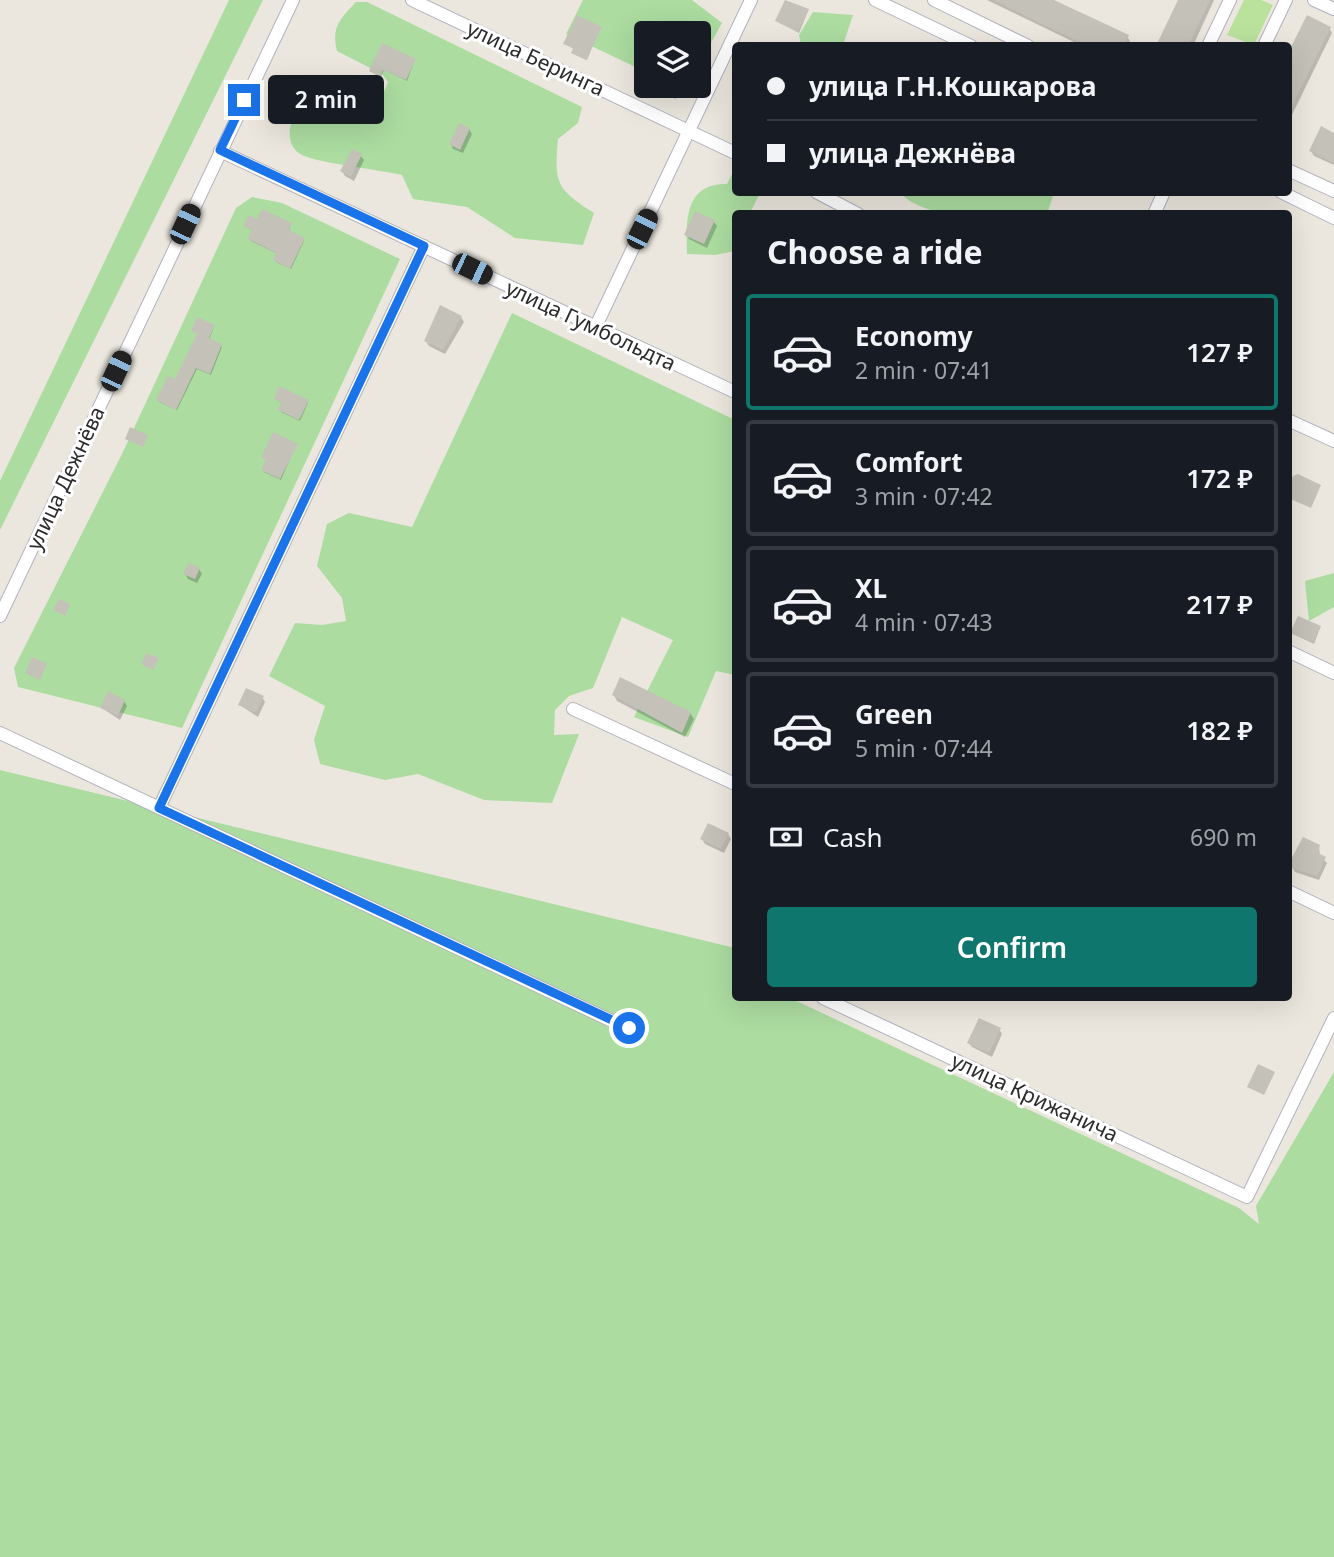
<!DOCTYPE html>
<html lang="en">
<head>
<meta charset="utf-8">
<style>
	body { margin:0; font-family:"Noto Sans",sans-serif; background:#20242c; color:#f1f3f6; height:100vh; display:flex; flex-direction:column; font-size:26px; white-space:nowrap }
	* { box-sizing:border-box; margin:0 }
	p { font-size:23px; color:#9ea1a6 }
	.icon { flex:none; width:38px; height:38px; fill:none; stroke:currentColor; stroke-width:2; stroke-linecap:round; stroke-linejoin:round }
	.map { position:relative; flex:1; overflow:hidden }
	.sheet { position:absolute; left:732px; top:210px; width:560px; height:791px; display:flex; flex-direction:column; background:#171b24; border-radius:7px; box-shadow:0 7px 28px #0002 }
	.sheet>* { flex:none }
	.hud { position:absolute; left:732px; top:42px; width:560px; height:154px; border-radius:7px; box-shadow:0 7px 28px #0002; display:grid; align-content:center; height:154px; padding:0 35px; background:#171b24 }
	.buttons { position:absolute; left:634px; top:21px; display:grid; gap:14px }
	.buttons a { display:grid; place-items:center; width:77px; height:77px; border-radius:7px; background:#171b24; box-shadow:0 7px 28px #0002; font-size:35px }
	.end { position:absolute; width:32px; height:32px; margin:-16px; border:9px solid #1a73e8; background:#fff; box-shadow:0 0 0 4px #fff }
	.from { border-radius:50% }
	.bubble { position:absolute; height:49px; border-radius:7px; background:#171b24; box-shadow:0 7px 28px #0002; font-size:23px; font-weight:600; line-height:49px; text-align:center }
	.car { position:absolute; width:21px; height:42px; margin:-21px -10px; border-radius:9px; box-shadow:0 0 5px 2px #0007; background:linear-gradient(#222 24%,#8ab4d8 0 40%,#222 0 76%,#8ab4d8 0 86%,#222 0) }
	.hud b { display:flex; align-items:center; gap:24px; height:66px; font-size:26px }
	.hud b+b { border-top:2px solid #363941 }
	.hud i { width:18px; height:18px; background:#f1f3f6 }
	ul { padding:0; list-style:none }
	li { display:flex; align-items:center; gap:21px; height:116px; margin:0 14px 10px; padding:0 21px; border:4px solid #363941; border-radius:7px }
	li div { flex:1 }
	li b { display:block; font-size:26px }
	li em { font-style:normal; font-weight:600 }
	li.selected { border-color:#0f766e }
	li>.icon { width:63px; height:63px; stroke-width:1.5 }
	h2 { padding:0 35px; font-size:32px; line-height:84px }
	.pay { display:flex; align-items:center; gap:18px; height:77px; padding:0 35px; font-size:26px }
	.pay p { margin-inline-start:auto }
	.button { display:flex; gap:14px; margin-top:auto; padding:14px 35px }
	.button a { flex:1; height:80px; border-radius:7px; background:#0f766e; color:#fff; font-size:28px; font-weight:600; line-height:80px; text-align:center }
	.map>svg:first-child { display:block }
</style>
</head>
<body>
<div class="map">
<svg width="1334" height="1557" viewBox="0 0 1334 1557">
	<rect width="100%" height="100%" fill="#ebe7de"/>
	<path fill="#acdca0" d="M229 0H263L0 530V481Z
		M583 0H692L722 23 698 66V33H646V72L566 34Z
		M356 2H367L582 107 578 123 558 139C554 183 556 189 594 213L583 245 515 238 467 207 413 199 402 175C381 170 318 163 302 155 279 144 291 103 315 104 330 104 348 112 362 116L377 108 388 82 382 74 337 51C331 27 340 19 356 2Z
		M813 12 853 15 843 45H801L799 35Z
		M732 174 735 176V192L760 193 750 213 735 214V251L715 255 687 254C686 222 684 183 727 184Z
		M900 193H1054L1047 214C1004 214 932 225 900 193Z
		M252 197 282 203 400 259 182 728 18 687 14 668 122 454 236 208Z
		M512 313 735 420V675L716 671 688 737 634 717 673 640 622 617 593 688 569 696 555 710 554 735 579 734 552 803 484 800 418 774 385 780 320 764 314 740 325 706 269 676 295 623 322 625 346 621 342 598 317 566 327 524 349 513 412 527Z
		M1334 573V607L1309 621 1305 581Z
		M0 770 735 948V998H790L1239 1208 1259 1224 1256 1206 1334 1072V1557H0Z"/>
	<path fill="#bbe29d" d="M1244 0H1261L1273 5 1254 45 1227 35Z"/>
	<path fill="#0003" d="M987 0H1051L1127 36 1130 41 1128 46H1082Z
		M1179 0H1214L1193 46H1158Z
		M808 11 799 33 777 21Z
		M600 28 587 60 574 54V49L565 44Z
		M1329 28 1332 33 1288 123V57Z
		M415 60 407 81 384 70 381 77 371 71Z
		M656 86H683L676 99 658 93Z
		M469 129 472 134 463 153 453 149 451 144Z
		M1334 135V165L1314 156 1311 151Z
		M361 156 364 160 354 181 345 176 342 171Z
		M714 222 717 226 707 248 689 239 686 235Z
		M291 224 289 232 304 241 291 269 276 262 278 254 251 241 254 231 245 226Z
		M461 317 464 322 445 354 429 346 426 341Z
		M214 327 209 340 222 347 211 375 197 369 177 410 159 402Z
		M275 399 307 402 308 403 300 421 281 412 283 403Z
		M296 445 281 480 264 472 263 470Z
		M199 569 202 574 197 583 188 579 185 574Z
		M1320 628 1314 644 1293 634Z
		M614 695 690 713 694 719 685 737 617 701Z
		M262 697 265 702 258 717 240 705Z
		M124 701 127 706 120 720 102 708Z
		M728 834 731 839 724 853 705 844 702 839Z
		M1319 847 1320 856 1327 863 1319 880 1295 872 1292 867Z
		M999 1029 1002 1034 992 1057 972 1047 969 1043Z"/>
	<path fill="#c4c1b9" d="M785 0 809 9 798 32 775 21Z
		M993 0H1054L1129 35 1124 46H1087Z
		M1178 0H1210L1188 46H1156Z
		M577 15 602 27 586 60 571 53 573 48 563 44Z
		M1307 15 1331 27 1288 114V53Z
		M382 43 416 59 406 80 383 70 380 77 369 71Z
		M459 123 470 128 460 150 449 144Z
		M1321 126 1334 133V163L1309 151Z
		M352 149 362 154 351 177 340 171Z
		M262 209 292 223 289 230 305 238 290 269 273 260 276 253 248 239 252 230 243 226 249 215 257 219Z
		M695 211 715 220 704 244 684 235Z
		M440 305 462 316 443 350 424 341Z
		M197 317 215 325 209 338 222 344 210 374 196 368 176 410 156 400 168 376 175 379 197 334 191 331Z
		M279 386 309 400 299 420 278 410 281 402 274 399Z
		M130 427 148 435 143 447 125 439Z
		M273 432 298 444 280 479 261 470 266 460 261 457Z
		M1298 474 1321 485 1311 508 1288 498V487L1293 476Z
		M189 563 200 568 195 579 183 574Z
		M59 599 70 604 65 616 53 610Z
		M1298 616 1321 626 1313 643 1290 633Z
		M147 653 159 658 153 670 141 664Z
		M32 657 47 664 40 680 25 673Z
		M620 677 691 712 682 733 612 695Z
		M246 688 264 696 256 713 238 705Z
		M108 691 125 700 118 716 100 708Z
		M708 823 729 833 721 849 700 839Z
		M1303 837 1320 845 1318 853 1326 857 1317 876 1291 868 1289 863Z
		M979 1018 1001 1028 989 1053 967 1043Z
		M1258 1064 1275 1072 1264 1095 1247 1087Z"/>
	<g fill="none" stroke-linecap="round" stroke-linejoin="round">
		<defs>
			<path id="minor" d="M412 0 735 153
				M875 0 971 46
				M934 0 1028 46
				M1314 0 1334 9
				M1208 46 1230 0
				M1264 46 1286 0
				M220 151 735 392
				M1288 170 1334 191
				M816 192 858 214
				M1281 192 1334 218
				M1154 214 1164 192
				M595 328 751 0
				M1288 420 1334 441
				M0 616 293 0
				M1288 651 1334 673
				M573 709 735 784
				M0 733 629 1029
				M159 808 424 246
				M1288 891 1334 913
				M823 998 1247 1197 1334 1018"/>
		</defs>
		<use href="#minor" stroke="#b2b2bd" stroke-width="14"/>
		<use href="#minor" stroke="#fff" stroke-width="12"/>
	</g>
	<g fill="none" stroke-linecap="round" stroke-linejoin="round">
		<path stroke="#1a73e8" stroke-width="9" d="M244 100 220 150 424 246 159 808 629 1028"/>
	</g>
	<g text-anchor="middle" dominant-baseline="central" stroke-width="6" stroke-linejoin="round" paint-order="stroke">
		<g font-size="21" fill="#2b2b2b" stroke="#fff">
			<text transform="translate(536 58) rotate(25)">улица Беринга</text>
			<text transform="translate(591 325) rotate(25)">улица Гумбольдта</text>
			<text transform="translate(65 478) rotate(-65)">улица Дежнёва</text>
			<text transform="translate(1035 1097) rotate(25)">улица Крижанича</text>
		</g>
	</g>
</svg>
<div class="buttons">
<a><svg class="icon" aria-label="layers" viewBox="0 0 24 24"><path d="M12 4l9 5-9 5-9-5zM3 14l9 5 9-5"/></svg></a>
</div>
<i class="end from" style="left:629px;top:1028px"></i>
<i class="end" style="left:244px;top:100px"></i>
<div class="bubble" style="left:268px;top:75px;width:116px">2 min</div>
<i class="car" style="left:185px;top:224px;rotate:25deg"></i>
<i class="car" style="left:642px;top:229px;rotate:26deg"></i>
<i class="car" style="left:472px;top:269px;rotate:116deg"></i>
<i class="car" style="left:116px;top:371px;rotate:25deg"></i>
<div class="hud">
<b><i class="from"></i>улица Г.Н.Кошкарова</b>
<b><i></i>улица Дежнёва</b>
</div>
<section class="sheet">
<h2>Choose a ride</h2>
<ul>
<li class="selected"><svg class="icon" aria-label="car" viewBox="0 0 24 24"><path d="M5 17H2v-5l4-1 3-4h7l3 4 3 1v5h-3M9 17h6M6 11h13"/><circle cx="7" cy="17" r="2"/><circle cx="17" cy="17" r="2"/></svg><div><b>Economy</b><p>2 min · 07:41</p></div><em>127 ₽</em></li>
<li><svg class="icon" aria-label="car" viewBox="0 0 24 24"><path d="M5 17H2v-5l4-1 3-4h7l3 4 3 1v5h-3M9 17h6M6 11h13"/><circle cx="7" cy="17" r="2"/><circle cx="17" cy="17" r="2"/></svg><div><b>Comfort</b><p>3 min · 07:42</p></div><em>172 ₽</em></li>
<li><svg class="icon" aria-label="car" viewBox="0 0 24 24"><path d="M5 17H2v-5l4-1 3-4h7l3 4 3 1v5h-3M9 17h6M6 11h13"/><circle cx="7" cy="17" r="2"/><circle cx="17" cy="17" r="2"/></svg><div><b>XL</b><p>4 min · 07:43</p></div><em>217 ₽</em></li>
<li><svg class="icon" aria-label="car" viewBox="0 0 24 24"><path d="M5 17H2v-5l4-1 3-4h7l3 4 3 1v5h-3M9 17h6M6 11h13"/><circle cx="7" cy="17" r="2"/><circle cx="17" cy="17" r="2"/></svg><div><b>Green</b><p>5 min · 07:44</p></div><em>182 ₽</em></li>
</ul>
<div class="pay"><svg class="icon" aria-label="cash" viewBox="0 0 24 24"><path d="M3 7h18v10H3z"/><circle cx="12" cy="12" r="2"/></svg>Cash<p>690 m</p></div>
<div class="button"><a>Confirm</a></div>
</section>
</div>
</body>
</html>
